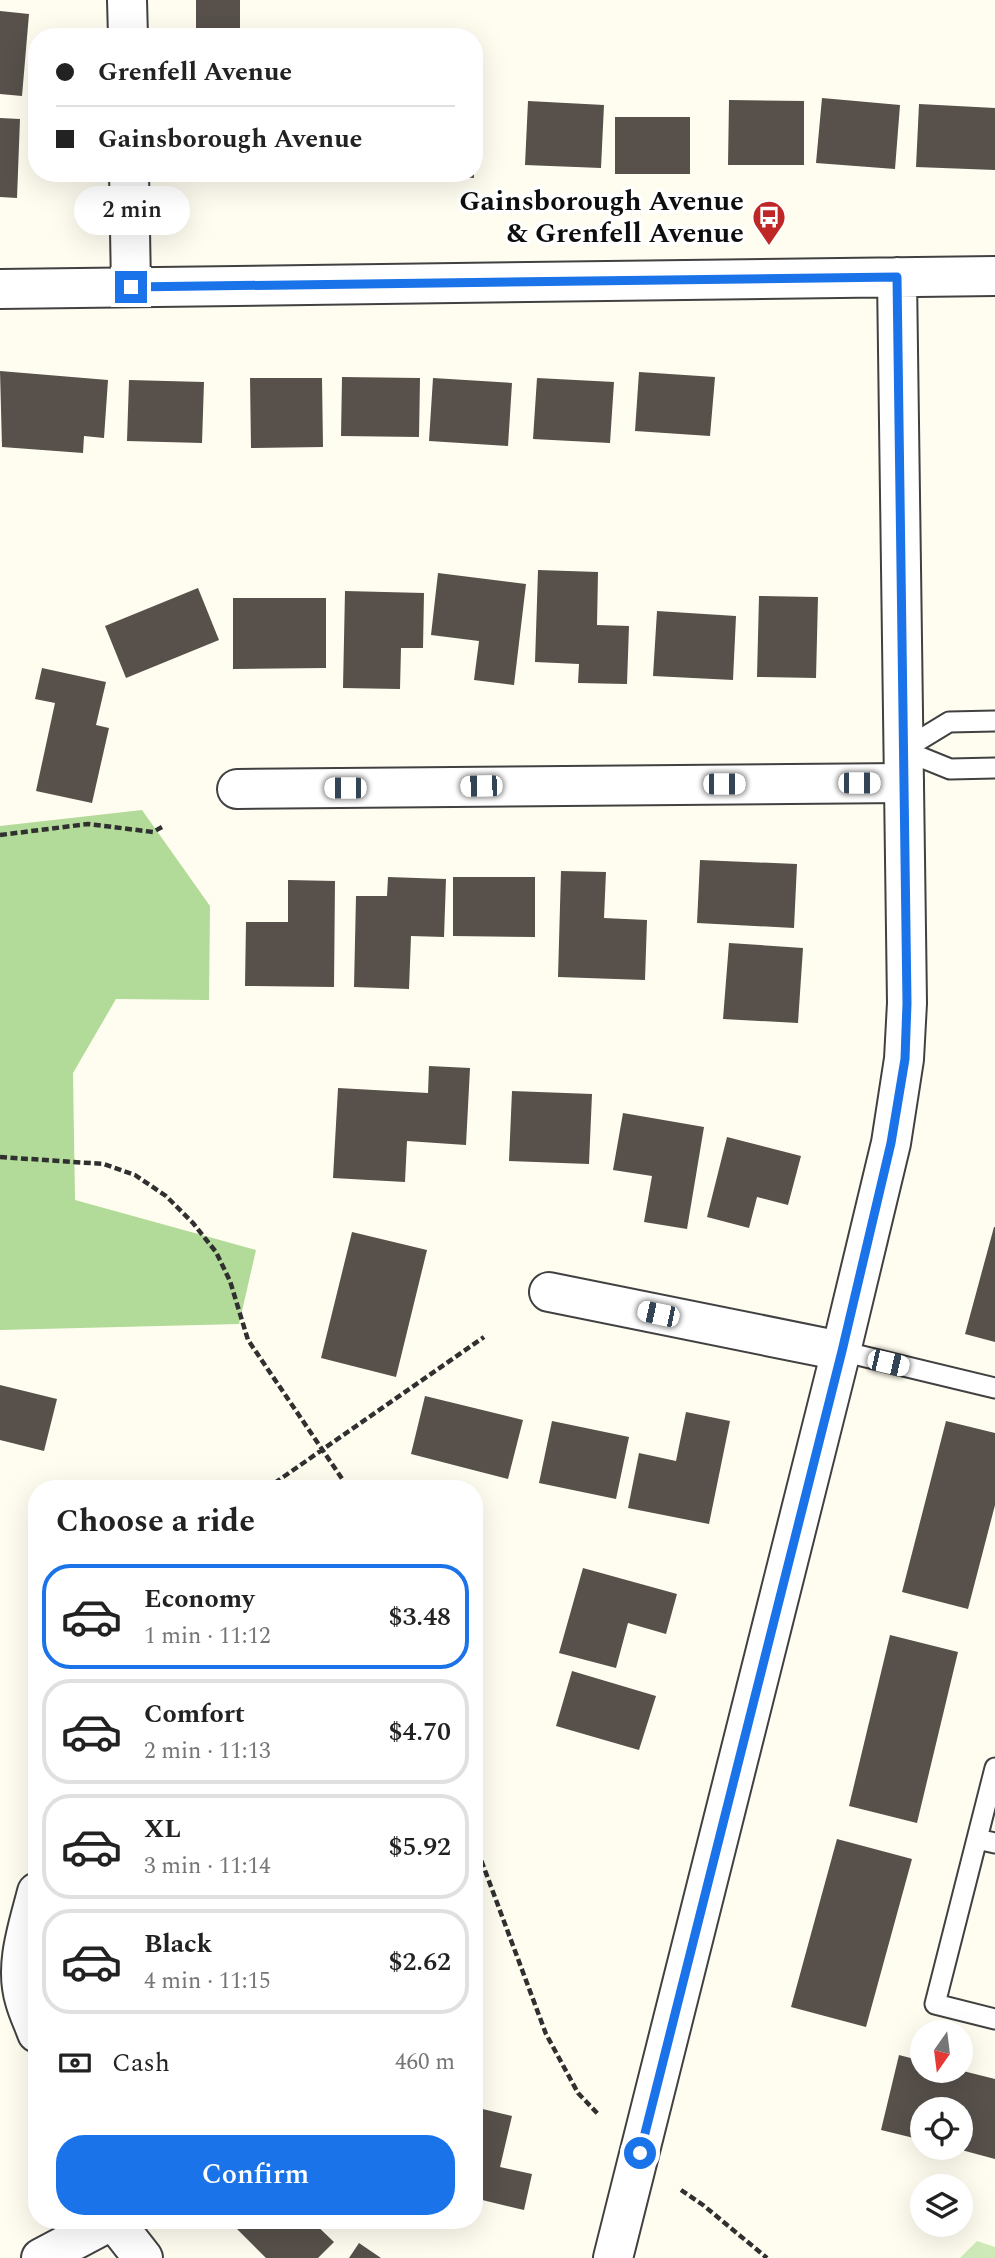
<!DOCTYPE html>
<html lang="en">
<head>
<meta charset="utf-8">
<style>
	body { margin:0; font-family:Spectral,serif; background:#f6f6f6; color:#222; height:100vh; display:flex; flex-direction:column; font-size:26px; white-space:nowrap }
	* { box-sizing:border-box; margin:0 }
	p { font-size:23px; color:#767676 }
	.icon { flex:none; width:38px; height:38px; fill:none; stroke:currentColor; stroke-width:2; stroke-linecap:round; stroke-linejoin:round }
	.map { position:relative; flex:1; overflow:hidden }
	.sheet { position:absolute; left:28px; top:1480px; width:455px; height:749px; display:flex; flex-direction:column; background:#fff; border-radius:28px; box-shadow:0 7px 28px #0002 }
	.sheet>* { flex:none }
	.hud { position:absolute; left:28px; top:28px; width:455px; height:154px; border-radius:28px; box-shadow:0 7px 28px #0002; display:grid; align-content:center; height:154px; padding:0 28px; background:#fff }
	.needle { width:46px; rotate:194deg }
	.controls { position:absolute; left:910px; top:2020px; display:grid; gap:14px }
	.controls a { display:grid; place-items:center; width:63px; height:63px; border-radius:50%; background:#fff; box-shadow:0 7px 28px #0002; font-size:35px }
	.end { position:absolute; width:32px; height:32px; margin:-16px; border:9px solid #1a73e8; background:#fff; box-shadow:0 0 0 4px #fff }
	.from { border-radius:50% }
	.bubble { position:absolute; height:49px; border-radius:24px; background:#fff; box-shadow:0 7px 28px #0002; font-size:23px; font-weight:600; line-height:49px; text-align:center }
	.car { position:absolute; width:21px; height:42px; margin:-21px -10px; border-radius:9px; box-shadow:0 0 5px 2px #0007; background:linear-gradient(#fff 24%,#345 0 40%,#fff 0 76%,#345 0 86%,#fff 0) }
	.hud b { display:flex; align-items:center; gap:24px; height:66px; font-size:26px }
	.hud b+b { border-top:2px solid #e0e0e0 }
	.hud i { width:18px; height:18px; background:#222 }
	ul { padding:0; list-style:none }
	li { display:flex; align-items:center; gap:21px; height:105px; margin:0 14px 10px; padding:0 14px; border:4px solid #e0e0e0; border-radius:28px }
	li div { flex:1 }
	li b { display:block; font-size:26px }
	li em { font-style:normal; font-weight:600 }
	li.selected { border-color:#1a73e8 }
	li>.icon { width:63px; height:63px; stroke-width:1.5 }
	h2 { padding:0 28px; font-size:32px; line-height:84px }
	.pay { display:flex; align-items:center; gap:18px; height:77px; padding:0 28px; font-size:26px }
	.pay p { margin-inline-start:auto }
	.button { display:flex; gap:14px; margin-top:auto; padding:14px 28px }
	.button a { flex:1; height:80px; border-radius:28px; background:#1a73e8; color:#fff; font-size:28px; font-weight:600; line-height:80px; text-align:center }
	.map>svg:first-child { display:block }
</style>
</head>
<body>
<div class="map">
<svg width="995" height="2258" viewBox="0 0 995 2258">
	<rect width="100%" height="100%" fill="#fffdf0"/>
	<path fill="#cfeab9" d="M977 2241 995 2247V2258H960Z"/>
	<path fill="#b2da98" d="M142 810 210 906 209 1000 116 999 73 1073 75 1200 256 1250 239 1324 0 1330V826Z"/>
	<path fill="#57504b" d="M196 0H240V37H196Z
		M0 11 29 14 22 96 0 94Z
		M822 98 900 105 895 169 816 163Z
		M729 100 804 101V165H728Z
		M528 101 604 105 601 168 525 165Z
		M919 104 995 108V170L916 167Z
		M615 117H690V174H615Z
		M0 118 20 119 17 198 0 197Z
		M416 173H474V178L415 175Z
		M0 371 108 380 104 438 84 436 83 453 2 447Z
		M639 372 715 377 710 436 635 431Z
		M342 377 420 378 419 437 341 436Z
		M250 378H322L323 447 251 448Z
		M433 378 512 383 508 446 429 441Z
		M537 378 614 382 610 443 533 439Z
		M129 380 204 382 202 443 127 441Z
		M538 570 598 572 597 625 629 626 627 684 578 683 579 664 535 662Z
		M438 573 526 584 514 685 474 680 479 641 431 635Z
		M198 588 219 640 126 678 105 626Z
		M345 591 424 593 423 648H401L400 689 343 688Z
		M759 596 818 597 816 678 757 677Z
		M233 598H326V668L233 669Z
		M657 611 736 616 733 680 653 676Z
		M42 668 106 682 96 725 109 728 92 803 36 791 55 703 35 699Z
		M700 860 797 864 794 928 697 923Z
		M561 871 606 872 604 918 647 920 645 980 558 977Z
		M388 877 446 879 444 937 411 936 409 989 354 987 356 896H387Z
		M453 877H535V937L453 936Z
		M288 880 335 881 334 987 245 986 246 922H288Z
		M729 943 803 948 798 1023 723 1019Z
		M429 1066 470 1068 466 1145 407 1141 405 1182 333 1178 338 1088 428 1093Z
		M512 1091 592 1094 589 1164 509 1161Z
		M623 1113 704 1127 687 1229 644 1222 652 1176 613 1170Z
		M727 1137 801 1156 788 1205 757 1197 749 1228 707 1217Z
		M994 1227H995V1342L965 1334Z
		M352 1232 427 1250 396 1377 321 1358Z
		M0 1385 57 1399 44 1451 0 1440Z
		M425 1396 523 1420 508 1479 411 1454Z
		M686 1412 730 1421 709 1524 628 1508 639 1453 676 1461Z
		M552 1421 629 1437 616 1499 539 1483Z
		M946 1421 995 1433V1505L968 1609 902 1592Z
		M583 1568 677 1594 666 1634 628 1623 616 1668 559 1653Z
		M890 1635 958 1652 917 1823 849 1806Z
		M572 1671 656 1696 639 1750 556 1726Z
		M837 1839 912 1859 866 2027 791 2007Z
		M899 2055 922 2061V2070H959L995 2079V2159L954 2148 961 2147V2109H922V2140L881 2130Z
		M474 2107 512 2116 500 2167 532 2174 524 2210 474 2198Z
		M229 2221H312L334 2242 318 2258H266Z
		M359 2243 381 2258H349Z"/>
	<g fill="none" stroke-linecap="round" stroke-linejoin="round">
		<defs>
			<path id="service" d="M903 750 949 722 995 721
				M903 750 950 769 995 768
				M841 1351 995 1388
				M995 1768 935 2004 995 2019
				M977 1839 995 1843"/>
			<path id="minor" d="M127 0 128 37
				M129 173 131 287
				M237 789 904 783
				M549 1292 841 1351
				M37 1892C28 1927 14 1966 25 2001 28 2012 33 2022 37 2033
				M114 2221 143 2258
				M41 2258 111 2221"/>
			<path id="tertiary" d="M0 289 995 276
				M613 2258 841 1351 891 1143 904 1059 907 1003 897 277"/>
		</defs>
		<use href="#service" stroke="#414141" stroke-width="23"/>
		<use href="#minor" stroke="#414141" stroke-width="42"/>
		<use href="#tertiary" stroke="#414141" stroke-width="42"/>
		<path stroke="#303030" stroke-width="4.5" stroke-dasharray="7 3.5" stroke-linecap="butt" d="M0 835 88 824 153 832 162 827
			M0 1157 104 1164 135 1175 166 1196 193 1223 216 1252 230 1281 248 1340 349 1489
			M266 1489 484 1337
			M474 1841 546 2034 578 2093 598 2114
			M681 2190 703 2205 767 2258"/>
		<use href="#service" stroke="#fff" stroke-width="19"/>
		<use href="#minor" stroke="#fff" stroke-width="38"/>
		<use href="#tertiary" stroke="#fff" stroke-width="38"/>
	</g>
	<g fill="none" stroke-linecap="round" stroke-linejoin="round">
		<path stroke="#1a73e8" stroke-width="9" d="M131 287 897 277 907 1003 905 1059 891 1143 842 1351 640 2153"/>
	</g>
	<defs>
		<symbol id="bus-pin" viewBox="-11 -11 22 30"><path d="M0 17L-7.5 6A9.5 9.5 0 1 1 7.5 6Z" fill="#bf2726" stroke="#fff"/><path d="M-5-6H5V4H4V6H2V4H-2V6H-4V4H-5ZM-3.5-4V0h7V-4ZM-3.5 1.2v1.5H-2V1.2ZM2 1.2v1.5H3.5V1.2Z" fill="#fff"/></symbol>
	</defs>
	<g fill-rule="evenodd">
		<use href="#bus-pin" x="750" y="198" width="38" height="52"/>
	</g>
	<g text-anchor="middle" dominant-baseline="central" stroke-width="7" stroke-linejoin="round" paint-order="stroke">
		<g font-size="28" font-weight="bold" fill="#0e0e0e" stroke="#fff" text-anchor="end">
			<text x="744" y="201">Gainsborough Avenue<tspan x="744" dy="32">&amp; Grenfell Avenue</tspan></text>
		</g>
	</g>
</svg>
<div class="controls">
<a><svg class="needle" viewBox="-14 -14 28 28"><path d="M0-13l5 13h-10z" fill="#e53935"/><path d="M0 13l5-13h-10z" fill="#767676"/></svg></a>
<a><svg class="icon" aria-label="locate" viewBox="0 0 24 24"><circle cx="12" cy="12" r="6"/><path d="M12 2v4M12 18v4M2 12h4M18 12h4"/></svg></a>
<a><svg class="icon" aria-label="layers" viewBox="0 0 24 24"><path d="M12 4l9 5-9 5-9-5zM3 14l9 5 9-5"/></svg></a>
</div>
<i class="end from" style="left:640px;top:2153px"></i>
<i class="end" style="left:131px;top:287px"></i>
<div class="bubble" style="left:74px;top:186px;width:116px">2 min</div>
<i class="car" style="left:859px;top:783px;rotate:90deg"></i>
<i class="car" style="left:724px;top:784px;rotate:90deg"></i>
<i class="car" style="left:481px;top:786px;rotate:269deg"></i>
<i class="car" style="left:345px;top:788px;rotate:270deg"></i>
<i class="car" style="left:658px;top:1314px;rotate:282deg"></i>
<i class="car" style="left:888px;top:1363px;rotate:103deg"></i>
<div class="hud">
<b><i class="from"></i>Grenfell Avenue</b>
<b><i></i>Gainsborough Avenue</b>
</div>
<section class="sheet">
<h2>Choose a ride</h2>
<ul>
<li class="selected"><svg class="icon" aria-label="car" viewBox="0 0 24 24"><path d="M5 17H2v-5l4-1 3-4h7l3 4 3 1v5h-3M9 17h6M6 11h13"/><circle cx="7" cy="17" r="2"/><circle cx="17" cy="17" r="2"/></svg><div><b>Economy</b><p>1 min · 11:12</p></div><em>$3.48</em></li>
<li><svg class="icon" aria-label="car" viewBox="0 0 24 24"><path d="M5 17H2v-5l4-1 3-4h7l3 4 3 1v5h-3M9 17h6M6 11h13"/><circle cx="7" cy="17" r="2"/><circle cx="17" cy="17" r="2"/></svg><div><b>Comfort</b><p>2 min · 11:13</p></div><em>$4.70</em></li>
<li><svg class="icon" aria-label="car" viewBox="0 0 24 24"><path d="M5 17H2v-5l4-1 3-4h7l3 4 3 1v5h-3M9 17h6M6 11h13"/><circle cx="7" cy="17" r="2"/><circle cx="17" cy="17" r="2"/></svg><div><b>XL</b><p>3 min · 11:14</p></div><em>$5.92</em></li>
<li><svg class="icon" aria-label="car" viewBox="0 0 24 24"><path d="M5 17H2v-5l4-1 3-4h7l3 4 3 1v5h-3M9 17h6M6 11h13"/><circle cx="7" cy="17" r="2"/><circle cx="17" cy="17" r="2"/></svg><div><b>Black</b><p>4 min · 11:15</p></div><em>$2.62</em></li>
</ul>
<div class="pay"><svg class="icon" aria-label="cash" viewBox="0 0 24 24"><path d="M3 7h18v10H3z"/><circle cx="12" cy="12" r="2"/></svg>Cash<p>460 m</p></div>
<div class="button"><a>Confirm</a></div>
</section>
</div>
</body>
</html>
